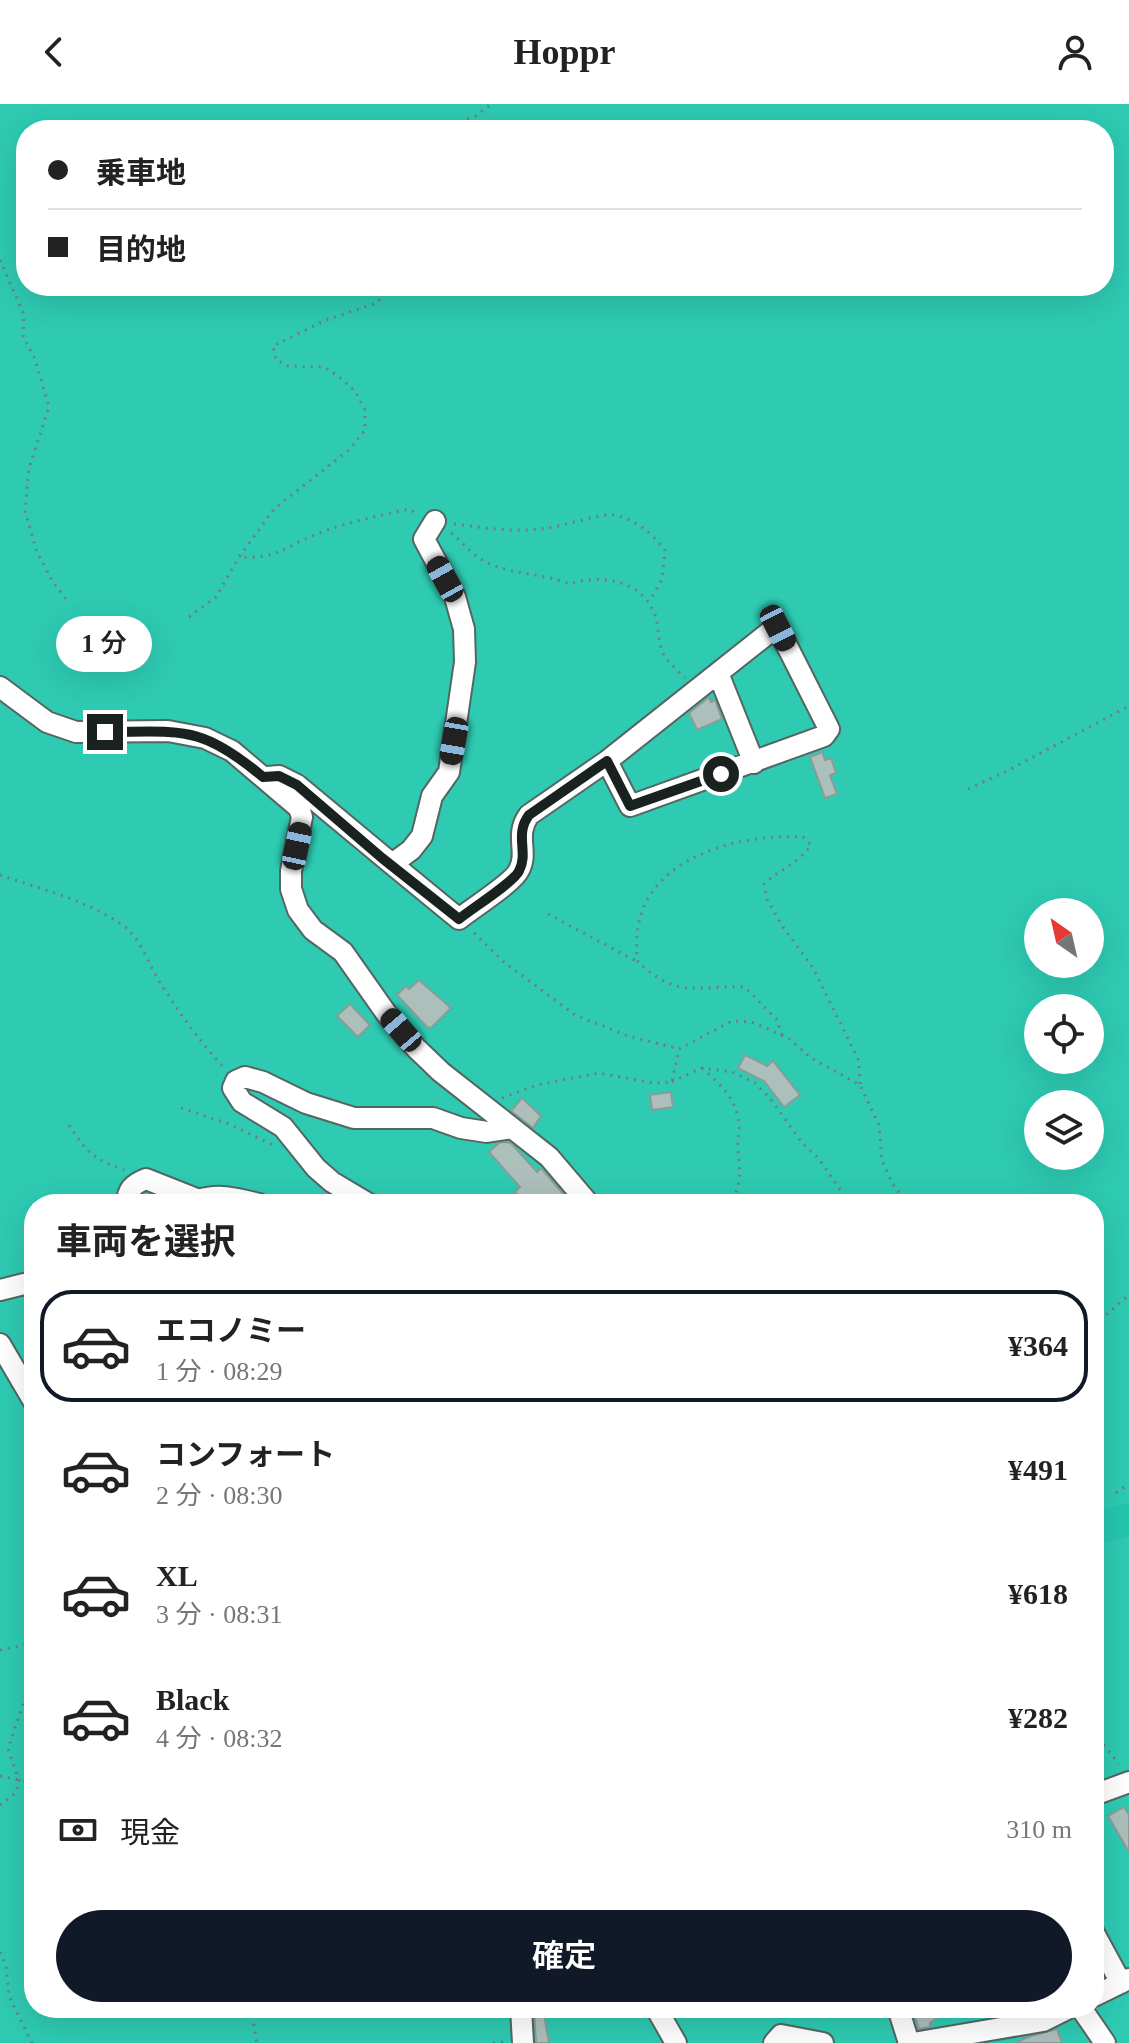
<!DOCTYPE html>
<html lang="ja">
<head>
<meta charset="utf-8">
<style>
	body { margin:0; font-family:"Times New Roman","Noto Sans JP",serif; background:#f6f6f6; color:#222; height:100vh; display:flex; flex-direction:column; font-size:30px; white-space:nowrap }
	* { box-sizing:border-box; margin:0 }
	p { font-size:26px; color:#767676 }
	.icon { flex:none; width:44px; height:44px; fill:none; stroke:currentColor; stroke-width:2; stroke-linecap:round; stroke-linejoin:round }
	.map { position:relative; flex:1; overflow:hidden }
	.sheet { position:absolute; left:24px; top:1090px; width:1080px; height:824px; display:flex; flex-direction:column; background:#fff; border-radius:32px; box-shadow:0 8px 32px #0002 }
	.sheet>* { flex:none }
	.banner { position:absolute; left:16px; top:16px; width:1098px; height:176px; border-radius:32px; box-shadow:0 8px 32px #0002; display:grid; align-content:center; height:176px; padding:0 32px; background:#fff }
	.needle { width:52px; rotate:326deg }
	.buttons { position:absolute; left:1024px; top:794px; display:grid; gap:16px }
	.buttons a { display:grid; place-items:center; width:80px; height:80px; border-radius:50%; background:#fff; box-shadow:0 8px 32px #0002; font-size:40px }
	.end { position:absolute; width:36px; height:36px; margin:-18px; border:10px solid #1a2220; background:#fff; box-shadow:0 0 0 4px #fff }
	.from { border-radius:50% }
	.bubble { position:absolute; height:56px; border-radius:28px; background:#fff; box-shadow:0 8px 32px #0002; font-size:26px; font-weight:600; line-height:56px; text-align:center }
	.car { position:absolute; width:24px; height:48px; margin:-24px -12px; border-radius:10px; box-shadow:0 0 6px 2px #0007; background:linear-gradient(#222 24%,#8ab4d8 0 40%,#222 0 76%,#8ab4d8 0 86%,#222 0) }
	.banner b { display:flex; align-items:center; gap:28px; height:76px; font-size:30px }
	.banner b+b { border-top:2px solid #e0e0e0 }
	.banner i { width:20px; height:20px; background:#222 }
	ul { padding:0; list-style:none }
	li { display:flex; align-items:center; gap:24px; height:112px; margin:0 16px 12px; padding:0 16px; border:4px solid transparent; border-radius:32px }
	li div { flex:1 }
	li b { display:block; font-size:30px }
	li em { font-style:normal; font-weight:600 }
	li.current { border-color:#111827 }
	li>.icon { width:72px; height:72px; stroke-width:1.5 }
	h2 { padding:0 32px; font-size:36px; line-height:96px }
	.pay { display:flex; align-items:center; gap:20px; height:88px; padding:0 32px; font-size:30px }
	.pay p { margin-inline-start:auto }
	.primary-button { display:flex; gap:16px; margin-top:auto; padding:16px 32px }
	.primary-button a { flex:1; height:92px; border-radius:48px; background:#111827; color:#fff; font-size:32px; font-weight:600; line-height:92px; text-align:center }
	header { display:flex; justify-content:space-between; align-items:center; height:104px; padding:0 32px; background:#fff; font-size:36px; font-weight:600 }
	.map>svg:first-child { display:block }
</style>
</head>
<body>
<header><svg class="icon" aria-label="back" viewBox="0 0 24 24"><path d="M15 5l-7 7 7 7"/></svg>Hoppr<svg class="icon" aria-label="person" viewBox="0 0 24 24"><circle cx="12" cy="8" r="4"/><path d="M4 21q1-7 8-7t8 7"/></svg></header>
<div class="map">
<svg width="1129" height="1939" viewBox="0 0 1129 1939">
	<rect width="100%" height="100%" fill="#d1e5e0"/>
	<path fill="#2ecab2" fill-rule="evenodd" d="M0 0H1129V1939H0ZM26 26H1104V182H26ZM1038 808H1090V860H1038ZM1038 904H1090V956H1038ZM1038 1000H1090V1052H1038ZM34 1100H1094V1904H34Z"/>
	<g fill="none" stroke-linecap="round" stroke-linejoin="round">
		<path stroke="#25c5ae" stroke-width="32" d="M1094 1425 1129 1415"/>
	</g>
	<path fill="#acbfbb" stroke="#8a9c98" stroke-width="2" d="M709 593 711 598 715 596 722 615 697 626 689 609Z
		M822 648 825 656 831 654 836 669 830 671 837 690 825 694 810 653Z
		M419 876 451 904 432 923 428 924 397 891 406 882 409 885Z
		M350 900 370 921 358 933 337 912Z
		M745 951 767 962 773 957 800 991 784 1003 764 977 738 964Z
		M671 988 673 1003 652 1006 650 991Z
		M522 994 541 1012 533 1024 511 1007Z
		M504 1038 511 1039 537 1068 541 1064 572 1100H526L515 1088 520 1083 489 1048 499 1039Z
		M1124 1703 1129 1711V1748L1108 1712Z
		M543 1904 549 1939H536L534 1904Z
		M912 1904H951L930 1919V1923L919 1925Z
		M1057 1925 1062 1939H1015L1028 1933Z"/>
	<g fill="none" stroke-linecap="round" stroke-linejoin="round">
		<defs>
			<path id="minor" d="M718 569 754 659
				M0 583 47 618 76 628 168 627 205 634 232 647 299 704 302 713 291 767V785L298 806 313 826 343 848 386 909 416 944 441 968 549 1053 589 1100
				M267 673 279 672 297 681 392 760 411 746 422 732 432 692 449 668 465 558 464 525 455 493 424 435 435 417
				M392 760 459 815C471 805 514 778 519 766 529 748 514 731 529 711L607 657 771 527 778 524 829 625 824 632 630 702 607 657
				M127 1100C127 1086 133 1080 146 1075L199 1096C220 1089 238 1095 259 1100
				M369 1100 332 1078 316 1064 283 1023 242 998 233 984 236 977 245 973 263 978 306 999 354 1014H433L461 1024 487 1028 512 1024
				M0 1186 24 1180 34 1182
				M0 1240 34 1298
				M1094 1691 1129 1678
				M1094 1829 1121 1879
				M1094 1892 1129 1875
				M521 1904 523 1939
				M656 1904 676 1939
				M898 1904 909 1939
				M1081 1904 1105 1939
				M774 1939 781 1931 823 1939
				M913 1939 1043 1917 1069 1904"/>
		</defs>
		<use href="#minor" stroke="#546662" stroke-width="24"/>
		<path stroke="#717e7b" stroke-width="3" stroke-dasharray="2 6" stroke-linecap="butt" d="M437 26 476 12 491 0
			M0 156 24 211 23 232 35 255 49 303 29 364 25 407 37 448 53 478 69 499
			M386 182 387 187 377 199 326 216 273 242 276 256 288 262 324 263 338 272 355 287 365 306V326L350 345 274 405 239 453C280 455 283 443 317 430 347 418 378 412 409 405L416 409
			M454 420C486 424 515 429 547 424 565 422 601 409 614 411 636 415 652 430 665 446L662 475 650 497
			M451 429C465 440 473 453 490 460 516 471 543 469 569 480 602 469 645 477 656 514 659 525 658 541 664 551 669 559 678 567 685 574
			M189 513 216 493 239 453
			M968 685 1007 667 1129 602
			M0 771C40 785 86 796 121 820 141 833 149 862 162 882 181 911 201 939 225 965
			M548 810 638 858
			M474 829 504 858 575 911 628 932 679 945 732 917 752 918 788 934 811 954 860 981 879 1021 882 1056 892 1079 907 1100
			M782 931 777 916 745 883C696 881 679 896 638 858 623 761 727 729 803 733L811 741C799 759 779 766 764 780L767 795 783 823 813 864 859 957 860 981
			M702 964C720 980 737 995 739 1020 740 1028 737 1037 738 1045 740 1068 742 1071 734 1094
			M672 978 701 964 732 968 755 979 769 993 803 1040 819 1055 850 1100
			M502 994 537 981 599 969 653 979 672 978 679 945
			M181 1004 229 1020 273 1041
			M69 1021C87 1049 92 1054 124 1066
			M1094 1221 1129 1191
			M1116 1389 1129 1380
			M0 1546 34 1539
			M1094 1628 1119 1660
			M0 1672 34 1679
			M0 1701 16 1689 19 1676 8 1645 34 1567
			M0 1848 6 1862 9 1892 32 1939
			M251 1904 257 1939
			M493 1939 505 1938"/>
		<use href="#minor" stroke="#fff" stroke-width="20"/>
	</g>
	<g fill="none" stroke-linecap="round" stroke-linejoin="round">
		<path stroke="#1a2220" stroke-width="10" d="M105 628C182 628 200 620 263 673L279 672 297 681 382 754 459 815C471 805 514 778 519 767 529 748 514 731 529 711L607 657 630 702 721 670"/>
	</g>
</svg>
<div class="buttons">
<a><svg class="needle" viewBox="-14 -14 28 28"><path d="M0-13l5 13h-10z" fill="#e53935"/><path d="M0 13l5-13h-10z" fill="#767676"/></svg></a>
<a><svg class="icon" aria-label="locate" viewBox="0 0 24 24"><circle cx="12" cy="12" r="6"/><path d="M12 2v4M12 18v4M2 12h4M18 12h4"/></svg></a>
<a><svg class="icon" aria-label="layers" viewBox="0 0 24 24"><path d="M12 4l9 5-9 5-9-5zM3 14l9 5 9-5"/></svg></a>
</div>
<i class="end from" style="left:721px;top:670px"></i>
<i class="end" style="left:105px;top:628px"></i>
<div class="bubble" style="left:56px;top:512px;width:96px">1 分</div>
<i class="car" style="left:445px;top:475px;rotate:331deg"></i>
<i class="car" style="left:778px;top:524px;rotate:153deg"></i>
<i class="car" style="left:454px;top:637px;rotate:190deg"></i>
<i class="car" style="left:297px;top:742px;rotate:12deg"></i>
<i class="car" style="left:401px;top:926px;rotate:319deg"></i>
<div class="banner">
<b><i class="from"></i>乗車地</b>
<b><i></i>目的地</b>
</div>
<section class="sheet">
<h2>車両を選択</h2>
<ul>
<li class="current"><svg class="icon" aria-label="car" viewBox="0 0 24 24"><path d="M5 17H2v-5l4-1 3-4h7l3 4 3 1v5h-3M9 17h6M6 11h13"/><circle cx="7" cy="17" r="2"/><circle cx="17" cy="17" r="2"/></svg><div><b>エコノミー</b><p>1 分 · 08:29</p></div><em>¥364</em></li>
<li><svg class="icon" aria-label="car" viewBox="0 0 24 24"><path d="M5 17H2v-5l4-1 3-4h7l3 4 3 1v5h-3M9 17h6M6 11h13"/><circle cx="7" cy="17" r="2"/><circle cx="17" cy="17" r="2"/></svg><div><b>コンフォート</b><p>2 分 · 08:30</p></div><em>¥491</em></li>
<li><svg class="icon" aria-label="car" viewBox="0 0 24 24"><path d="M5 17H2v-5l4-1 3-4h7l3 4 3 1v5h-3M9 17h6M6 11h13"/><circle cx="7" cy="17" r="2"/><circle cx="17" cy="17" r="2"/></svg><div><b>XL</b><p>3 分 · 08:31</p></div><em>¥618</em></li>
<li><svg class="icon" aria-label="car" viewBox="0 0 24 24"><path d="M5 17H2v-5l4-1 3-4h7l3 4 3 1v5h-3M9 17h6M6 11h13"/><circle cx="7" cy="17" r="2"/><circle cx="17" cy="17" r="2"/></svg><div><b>Black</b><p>4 分 · 08:32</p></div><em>¥282</em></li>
</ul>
<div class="pay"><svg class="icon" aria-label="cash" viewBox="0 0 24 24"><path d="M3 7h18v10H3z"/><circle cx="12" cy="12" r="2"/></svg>現金<p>310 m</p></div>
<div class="primary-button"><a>確定</a></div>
</section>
</div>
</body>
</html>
